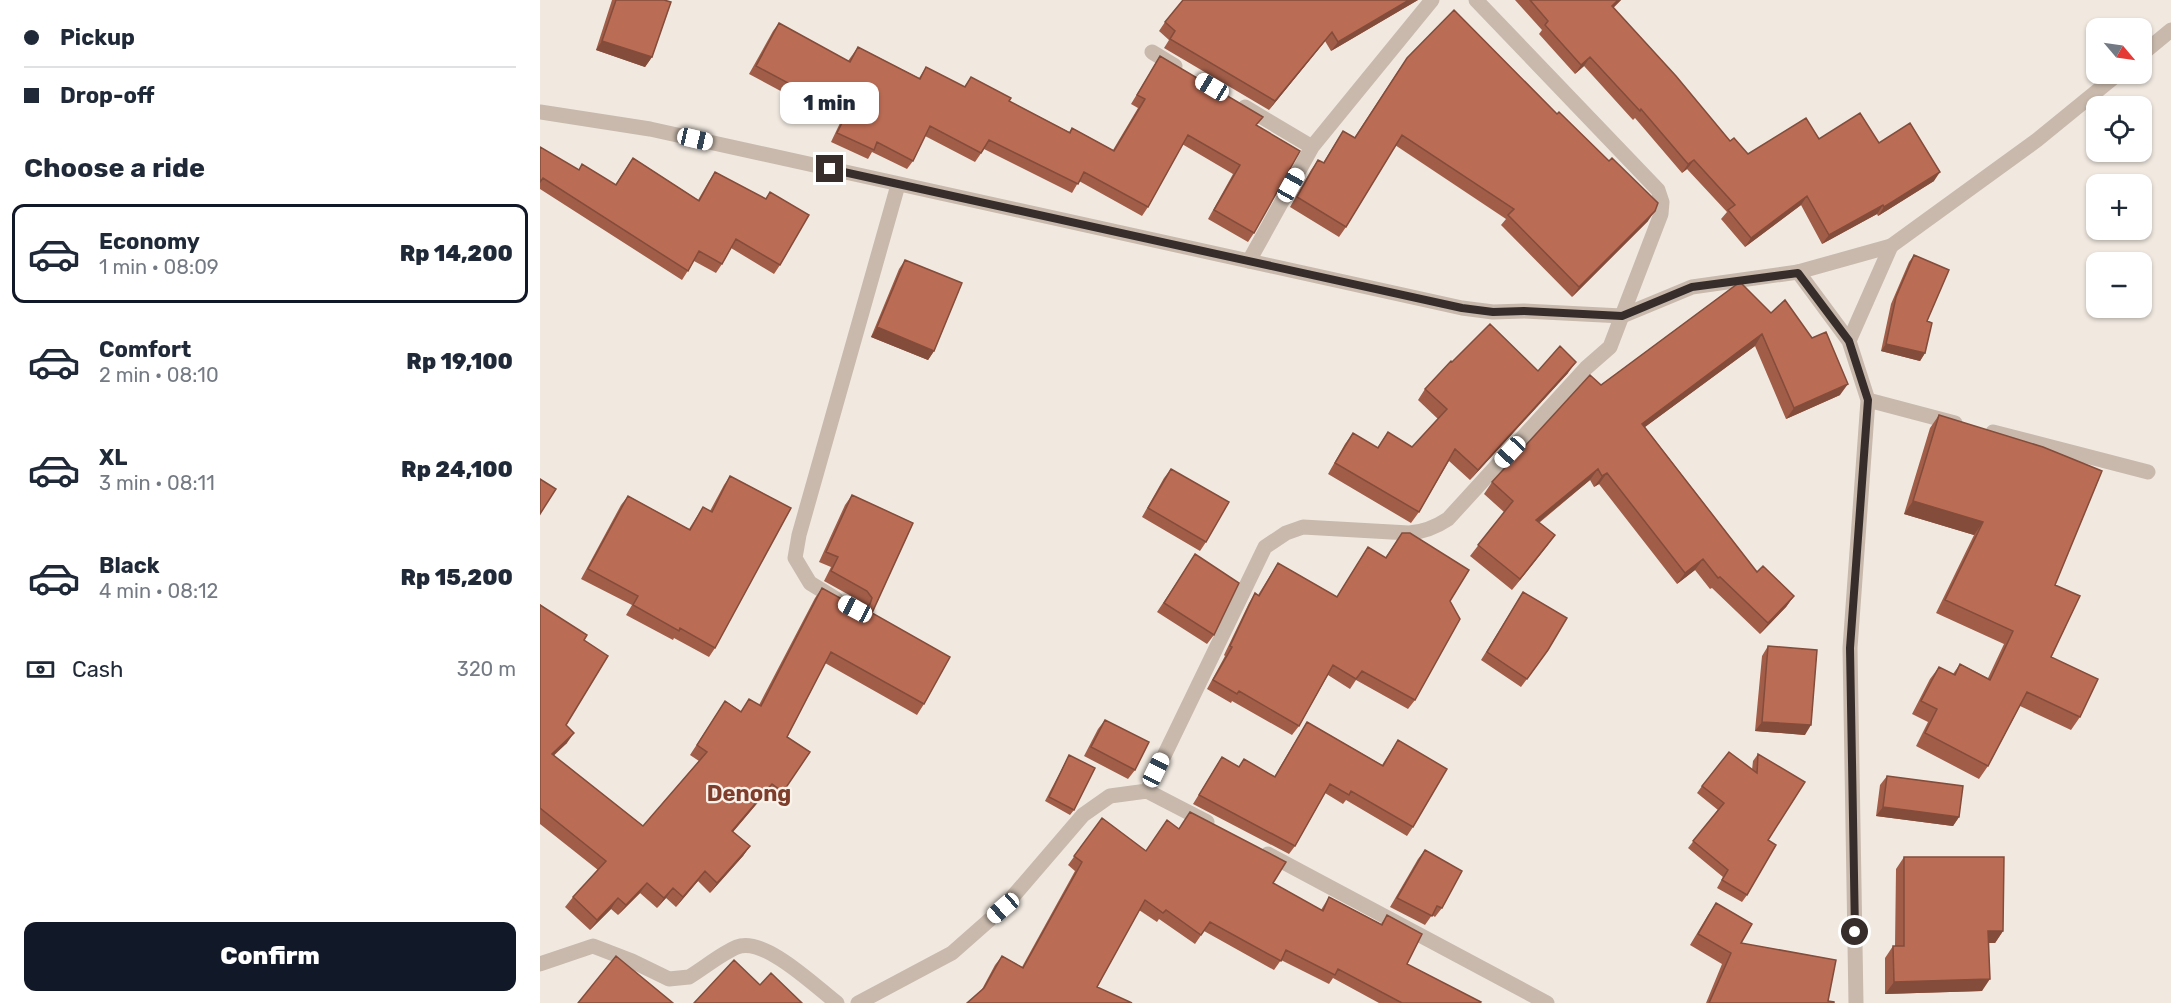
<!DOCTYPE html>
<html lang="en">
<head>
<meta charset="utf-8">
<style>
	body { margin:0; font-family:Rubik,sans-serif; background:#f2f2f3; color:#1f2937; height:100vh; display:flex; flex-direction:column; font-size:22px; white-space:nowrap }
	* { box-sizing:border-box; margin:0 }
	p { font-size:20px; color:#747a83 }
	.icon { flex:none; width:33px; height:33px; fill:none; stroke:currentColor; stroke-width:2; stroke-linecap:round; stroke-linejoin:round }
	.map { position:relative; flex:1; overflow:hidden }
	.side { display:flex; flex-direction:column; background:#fff; width:540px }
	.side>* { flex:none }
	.guide { display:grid; align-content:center; height:132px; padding:0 24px; background:#fff }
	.needle { width:39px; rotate:119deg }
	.controls { position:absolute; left:1546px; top:18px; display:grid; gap:12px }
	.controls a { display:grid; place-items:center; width:66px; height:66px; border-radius:12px; background:#fff; box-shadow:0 2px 4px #0004; font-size:30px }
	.end { position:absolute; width:27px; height:27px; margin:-14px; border:8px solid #372e2b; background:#fff; box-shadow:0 0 0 3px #fff }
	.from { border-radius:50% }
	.bubble { position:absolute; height:42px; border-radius:12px; background:#fff; box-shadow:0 2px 4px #0004; font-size:20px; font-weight:800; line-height:42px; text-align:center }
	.car { position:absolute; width:18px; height:36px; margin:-18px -9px; border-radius:8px; box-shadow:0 0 4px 2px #0007; background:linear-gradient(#fff 24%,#345 0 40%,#fff 0 76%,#345 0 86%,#fff 0) }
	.guide b { display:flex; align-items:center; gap:21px; height:57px; font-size:22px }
	.guide b+b { border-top:2px solid #e0e1e3 }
	.guide i { width:15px; height:15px; background:#1f2937 }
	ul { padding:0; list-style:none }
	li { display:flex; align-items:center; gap:18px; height:99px; margin:0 12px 9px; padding:0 12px; border:3px solid transparent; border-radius:12px }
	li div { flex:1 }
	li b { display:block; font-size:22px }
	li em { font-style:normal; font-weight:800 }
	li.active { border-color:#111827 }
	li>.icon { width:54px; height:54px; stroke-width:1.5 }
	h2 { padding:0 24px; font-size:27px; line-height:72px }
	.pay { display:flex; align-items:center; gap:15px; height:66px; padding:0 24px; font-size:22px }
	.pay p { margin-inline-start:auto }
	.button { display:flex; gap:12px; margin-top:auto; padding:12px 24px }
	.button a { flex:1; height:69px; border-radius:12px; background:#111827; color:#fff; font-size:24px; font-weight:800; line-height:69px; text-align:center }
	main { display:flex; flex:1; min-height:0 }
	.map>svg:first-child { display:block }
</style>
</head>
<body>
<main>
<section class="side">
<div class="guide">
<b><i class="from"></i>Pickup</b>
<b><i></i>Drop-off</b>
</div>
<h2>Choose a ride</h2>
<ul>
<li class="active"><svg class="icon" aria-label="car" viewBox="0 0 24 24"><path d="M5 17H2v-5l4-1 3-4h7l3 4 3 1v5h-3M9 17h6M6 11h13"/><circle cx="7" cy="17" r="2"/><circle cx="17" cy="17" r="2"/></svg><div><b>Economy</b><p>1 min · 08:09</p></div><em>Rp 14,200</em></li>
<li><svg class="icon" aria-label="car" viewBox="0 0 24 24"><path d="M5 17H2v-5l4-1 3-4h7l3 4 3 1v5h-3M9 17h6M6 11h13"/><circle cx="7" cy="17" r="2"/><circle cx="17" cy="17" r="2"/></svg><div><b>Comfort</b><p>2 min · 08:10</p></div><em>Rp 19,100</em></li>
<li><svg class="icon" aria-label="car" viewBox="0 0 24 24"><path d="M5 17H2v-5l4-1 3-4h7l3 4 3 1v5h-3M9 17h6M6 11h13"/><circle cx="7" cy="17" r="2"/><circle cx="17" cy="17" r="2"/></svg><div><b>XL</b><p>3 min · 08:11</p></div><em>Rp 24,100</em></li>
<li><svg class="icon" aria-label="car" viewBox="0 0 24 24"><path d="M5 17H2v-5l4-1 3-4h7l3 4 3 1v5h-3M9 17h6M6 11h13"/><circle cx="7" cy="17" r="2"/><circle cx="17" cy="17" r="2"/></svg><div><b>Black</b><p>4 min · 08:12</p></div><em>Rp 15,200</em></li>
</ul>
<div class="pay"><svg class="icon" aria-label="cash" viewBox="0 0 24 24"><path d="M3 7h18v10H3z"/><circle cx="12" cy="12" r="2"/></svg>Cash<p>320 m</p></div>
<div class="button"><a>Confirm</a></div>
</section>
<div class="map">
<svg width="1631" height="1003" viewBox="0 0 1631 1003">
	<rect width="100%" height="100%" fill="#f1e9e0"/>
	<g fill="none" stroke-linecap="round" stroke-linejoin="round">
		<path stroke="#c8b9ac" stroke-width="15" d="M612 52 635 66
			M705 107 772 147
			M709 261 772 147 892 0
			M1258 272 1309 341
			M1328 400 1415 423
			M1453 432 1608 472
			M296 599 270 583 255 558 259 535 358 185
			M607 791 725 547 746 533 763 527 869 533C884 532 896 527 908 519L1046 368 1070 347 1121 214 1122 202 1118 190 936 0
			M728 854 1007 1003
			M0 964 53 946 92 961 129 979 149 977C164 968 182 953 197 947 224 936 276 987 297 1003
			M318 1003 412 953 463 908 543 815 570 796 607 791 667 822
			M1316 1003 1310 648 1328 400 1309 341 1351 246"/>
		<path stroke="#c8b9ac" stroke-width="15" d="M1602 54 1631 30
			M0 112 110 129 922 308 953 312 984 311 1082 316 1152 287 1258 272 1351 246 1497 140 1578 74"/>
	</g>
	<path fill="#a15d48" d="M72 0H124L112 57 105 67 56 50Z
		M878 0 791 51 785 41 729 110 624 48 629 40 619 31 625 22Z
		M975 0H1081L1073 8 1190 141 1208 154 1279 139 1339 143 1394 181 1338 216 1337 214 1282 244 1261 205 1205 247 1181 219 1187 212 1147 169 1142 173 1095 118 1093 120 1044 66 1035 74 999 34 1002 30Z
		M239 23 308 61 318 47 379 78 386 67 424 87 431 77 469 101 529 132 532 128 573 150 598 108 591 104 620 56 717 125 714 233 708 242 668 219 693 174 642 144 608 207 602 216 539 181 532 193 444 149 435 162 385 136 373 161 367 169 332 152 328 159 291 142 300 123 274 113 276 110 209 74 233 31Z
		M860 68 1108 221 1032 297 961 225 966 219 855 145 806 227 799 237 750 207 771 170 778 160 783 163 803 131 814 138Z
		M0 147 38 170 75 185 93 158 158 200 169 181 175 172 225 199 230 192 240 265 234 274 191 248 182 264 176 273 154 261 142 280 0 189Z
		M1374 255 1387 321 1385 353 1380 361 1341 351 1351 304 1369 262Z
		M365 260 394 351 388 360 331 337 359 269Z
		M1200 282 1300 395 1246 419 1215 346 1105 427 1217 572 1254 596 1246 607 1220 634 1172 588 1170 589 1155 570 1137 584 1059 484 1054 487 1050 480 999 523 1015 535 972 590 930 556 964 512 944 494 952 482 1061 385Z
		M912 362 1028 373 930 480 909 461 879 512 871 523 788 474 805 444 813 433 837 448 848 432 872 447 898 419 878 400 885 389Z
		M1399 415 1515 585 1511 657 1540 717 1531 730 1480 706 1448 766 1439 779 1376 746 1388 722 1372 714 1390 679 1399 667 1413 674 1420 664 1448 678 1464 644 1396 613 1434 535 1364 514 1390 428Z
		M631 469 666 542 660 551 602 517 624 478Z
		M190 476 175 648 169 657 134 638 133 640 86 615 92 605 41 579 81 505 88 496 149 529 163 507 170 511 184 485Z
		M312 495 373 523 332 613 384 704 377 715 285 663 247 737 270 752 236 802 225 794 193 832 210 846 203 856 170 893 158 881 136 907 126 898 117 908 100 893 78 915 71 909 50 930 25 907 33 897 58 870 0 824V604L44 640 26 725 27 743 13 755 103 826 159 761 150 755 185 701 201 711 219 705 275 598 282 588 318 608H324L320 601 284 581 291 567 279 562 305 505Z
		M862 533 910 601 875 700 868 709 816 680 810 689 788 675 759 726 752 735 692 701 691 703 667 689 685 656 684 655 709 603 715 593 718 595 738 563 797 597 828 547 845 558Z
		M649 564 674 635 667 644 617 612Z
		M983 592 1008 650 981 687 941 660Z
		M1228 646 1265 735 1215 731 1222 656Z
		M565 720 595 770 588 779 544 756 558 729Z
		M767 722 842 765 858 740 873 827 867 836 806 800 803 804 785 793 755 846 749 854 653 804 682 757 699 767 704 759 734 777Z
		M1218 754 1228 840 1207 895 1202 902 1177 888 1183 877 1148 848 1178 810 1157 793 1162 786 1212 770 1213 761Z
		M529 755 534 810 530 815 505 801Z
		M1347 776 1419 817 1413 826 1336 816 1340 785Z
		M650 812 733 883 781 910 789 897 841 924 847 915 867 964 940 1003H839L793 978 789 984 741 960 734 970 664 931 655 944 619 919 617 922 599 910 557 987 441 991 455 965 462 956 482 967 535 871 528 865 562 818 606 851 639 829Z
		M885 850 902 908 895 917 892 915 885 925 850 907 878 859Z
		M1364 857 1463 931 1455 943H1449L1442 991 1345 994V958L1353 946H1355L1356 869Z
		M1176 903 1201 943 1288 1001 1294 1003H1166L1182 964 1150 945 1168 915Z"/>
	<path fill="#834c3b" d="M869 0H878L791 51 798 42Z
		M1078 0H1081L1066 15 1072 6Z
		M792 32 785 41 729 110 735 101Z
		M62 41 112 57 105 67 56 50Z
		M1050 57 1044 66 1035 74 1041 65Z
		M280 104 306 115 300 123 274 113Z
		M1154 160 1147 169 1142 173 1148 164Z
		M1400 172 1394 181 1338 216 1344 207Z
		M1267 196 1261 205 1205 247 1211 238Z
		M1343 205 1337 214 1282 244 1289 235Z
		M1115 211 1108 221 1032 297 1039 287Z
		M337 327 394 351 388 360 331 337Z
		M1222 334 1215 346 1094 435 1102 424Z
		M1346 344 1385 353 1380 361 1341 351Z
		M1036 362 1028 373 930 480 938 470Z
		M1308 384 1300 395 1246 419 1254 408Z
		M1058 469 1050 480 988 531 996 520Z
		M1067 473 1059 484 1054 487 1062 476Z
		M1373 501 1443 522 1434 535 1364 514Z
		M1015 535 1007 546 972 590 980 579Z
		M1163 559 1155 570 1137 584 1145 573Z
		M1254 596 1246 607 1220 634 1228 623Z
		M1222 722 1271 725 1265 735 1215 731Z
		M34 733 27 743 5 764 12 754Z
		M232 784 225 794 185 841 192 831Z
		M1343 807 1419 817 1413 826 1336 816Z
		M210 846 203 856 170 893 177 883Z
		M165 871 158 881 136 907 143 897Z
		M107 883 100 893 78 915 86 905Z
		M133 888 126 898 117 908 124 898Z
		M78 898 71 909 50 930 57 920Z
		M1448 931H1463L1455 943H1440Z
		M1450 979 1442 991 1345 994 1354 982Z"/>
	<path fill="#bb6c54" stroke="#834c3b" stroke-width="1.5" d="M76 0H124L131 2 112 57 62 41Z
		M643 0H869L798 42 792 32 735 101 630 39 635 31 625 22Z
		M990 0H1078L1072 6 1136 76 1190 141 1194 138 1208 154 1266 118 1279 139 1320 113 1339 143 1370 123 1400 172 1344 207 1343 205 1289 235 1267 196 1211 238 1188 210 1195 205 1154 160 1148 164 1101 109 1100 111 1050 57 1041 65 1005 25 1008 21Z
		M914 10 1017 114 1019 112 1069 161 1072 158 1118 203 1115 211 1039 287 968 215 974 209 862 135 806 227 757 197 778 160 784 163 803 131 815 138 867 58Z
		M239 23 310 62 318 47 380 79 386 67 425 87 431 77 471 98 469 101 530 133 532 128 574 151 605 99 597 95 620 56 723 117 716 125 760 151 714 233 674 210 700 165 648 135 608 207 544 172 538 184 449 140 441 153 390 126 373 161 337 142 334 150 297 133 306 115 280 104 282 101 216 66Z
		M0 147 39 170 42 164 76 185 93 158 159 201 175 172 226 199 230 192 269 215 240 265 196 239 182 264 159 251 148 271 3 178 0 182Z
		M1374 255 1409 270 1387 321 1392 323 1385 353 1346 344 1356 297Z
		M365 260 422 283 394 351 337 327Z
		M1200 282 1231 313 1245 300 1272 338 1286 332 1308 384 1254 408 1222 334 1102 424 1217 572 1223 566 1254 596 1228 623 1180 577 1178 578 1163 559 1145 573 1067 473 1062 476 1058 469 996 520 1015 535 980 579 938 545 973 501 952 482 1050 375 1061 385Z
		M950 324 998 371 1020 346 1036 362 938 470 915 449 879 512 795 463 813 433 838 448 848 432 872 447 907 409 885 389 911 361 912 362Z
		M1399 415 1503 447 1562 471 1515 585 1540 596 1511 657 1558 679 1540 717 1487 692 1448 766 1385 733 1397 709 1381 701 1399 667 1415 675 1420 664 1450 680 1473 631 1405 600 1443 522 1373 501Z
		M631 469 689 502 666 542 608 508Z
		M190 476 251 508 175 648 140 628 139 631 93 605 98 596 48 569 88 496 150 530 163 507 172 512Z
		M0 479 16 489 0 514Z
		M312 495 373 523 332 613 410 657 384 704 291 652 247 737 270 752 243 792 232 784 192 831 210 846 177 883 165 871 143 897 133 888 124 898 107 883 86 905 78 898 57 920 33 897 66 861 0 808V605L47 635 44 640 68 656 26 725 34 733 12 754 103 826 167 752 157 745 185 701 201 712 209 699 221 706 282 588 318 608 327 607 330 604 332 598 327 591 291 571 298 557 286 552Z
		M862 533H870L929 570 910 601 920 619 875 700 822 671 816 679 793 665 759 726 699 691 697 694 673 680 692 647 690 646 715 593 719 596 738 563 797 597 828 547 846 558Z
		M655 554 699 583 674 635 624 603Z
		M983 592 1027 618 1008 650 987 679 947 652Z
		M1228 646 1277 650 1271 725 1222 722Z
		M565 720 609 742 595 770 551 747Z
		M767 722 843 766 858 740 907 769 873 827 811 791 809 795 790 784 755 846 659 795 682 757 699 767 704 759 735 777Z
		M1189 752 1217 773 1218 754 1265 782 1228 840 1236 845 1207 895 1182 880 1188 870 1153 841 1184 803 1162 786Z
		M529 755 555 768 534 810 509 797Z
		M1347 776 1423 786 1419 817 1343 807Z
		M650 812 746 862 733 883 783 911 789 897 842 925 847 915 882 934 867 964 941 1002 940 1003H862L798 969 795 975 746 950 741 961 670 922 661 935 626 910 623 913 605 900 557 987 592 1003H427L444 988 462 956 483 968 542 862 534 856 562 818 606 851 627 820 639 829Z
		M885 850 922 871 902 908 897 906 892 916 857 898Z
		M1364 857H1464L1463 931H1448L1450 979 1354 982 1353 946H1364Z
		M1176 903 1212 924 1201 943 1296 960 1288 1001 1294 1002V1003H1169L1191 953 1158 934Z
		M76 956 133 1003H38Z
		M194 960 220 985 231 973 262 1003H154Z"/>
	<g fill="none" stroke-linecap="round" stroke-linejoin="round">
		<path stroke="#372e2b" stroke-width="8" d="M290 169 922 308 953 312 984 311 1082 316 1152 287 1258 273 1309 341 1328 400 1310 648 1315 932"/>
	</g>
	<g text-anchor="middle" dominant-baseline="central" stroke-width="4.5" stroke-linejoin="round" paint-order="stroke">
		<g font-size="22" font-weight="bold" fill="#7f3e2b" stroke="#f9f3ec">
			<text x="209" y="793">Denong</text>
		</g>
	</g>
</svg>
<div class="controls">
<a><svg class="needle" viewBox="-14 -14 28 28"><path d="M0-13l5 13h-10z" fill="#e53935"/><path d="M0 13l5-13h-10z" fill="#747a83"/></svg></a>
<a><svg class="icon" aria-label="locate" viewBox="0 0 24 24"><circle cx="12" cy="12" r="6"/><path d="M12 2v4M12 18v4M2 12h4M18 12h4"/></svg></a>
<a>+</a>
<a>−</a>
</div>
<i class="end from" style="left:1315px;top:932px"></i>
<i class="end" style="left:290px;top:169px"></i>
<div class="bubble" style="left:240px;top:82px;width:99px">1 min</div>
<i class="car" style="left:672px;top:87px;rotate:301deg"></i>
<i class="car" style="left:155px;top:139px;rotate:103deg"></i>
<i class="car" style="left:751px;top:185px;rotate:29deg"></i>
<i class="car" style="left:970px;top:452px;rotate:223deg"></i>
<i class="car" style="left:315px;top:609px;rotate:298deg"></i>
<i class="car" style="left:616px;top:770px;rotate:26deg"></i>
<i class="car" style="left:463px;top:908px;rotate:229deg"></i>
</div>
</main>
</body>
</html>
